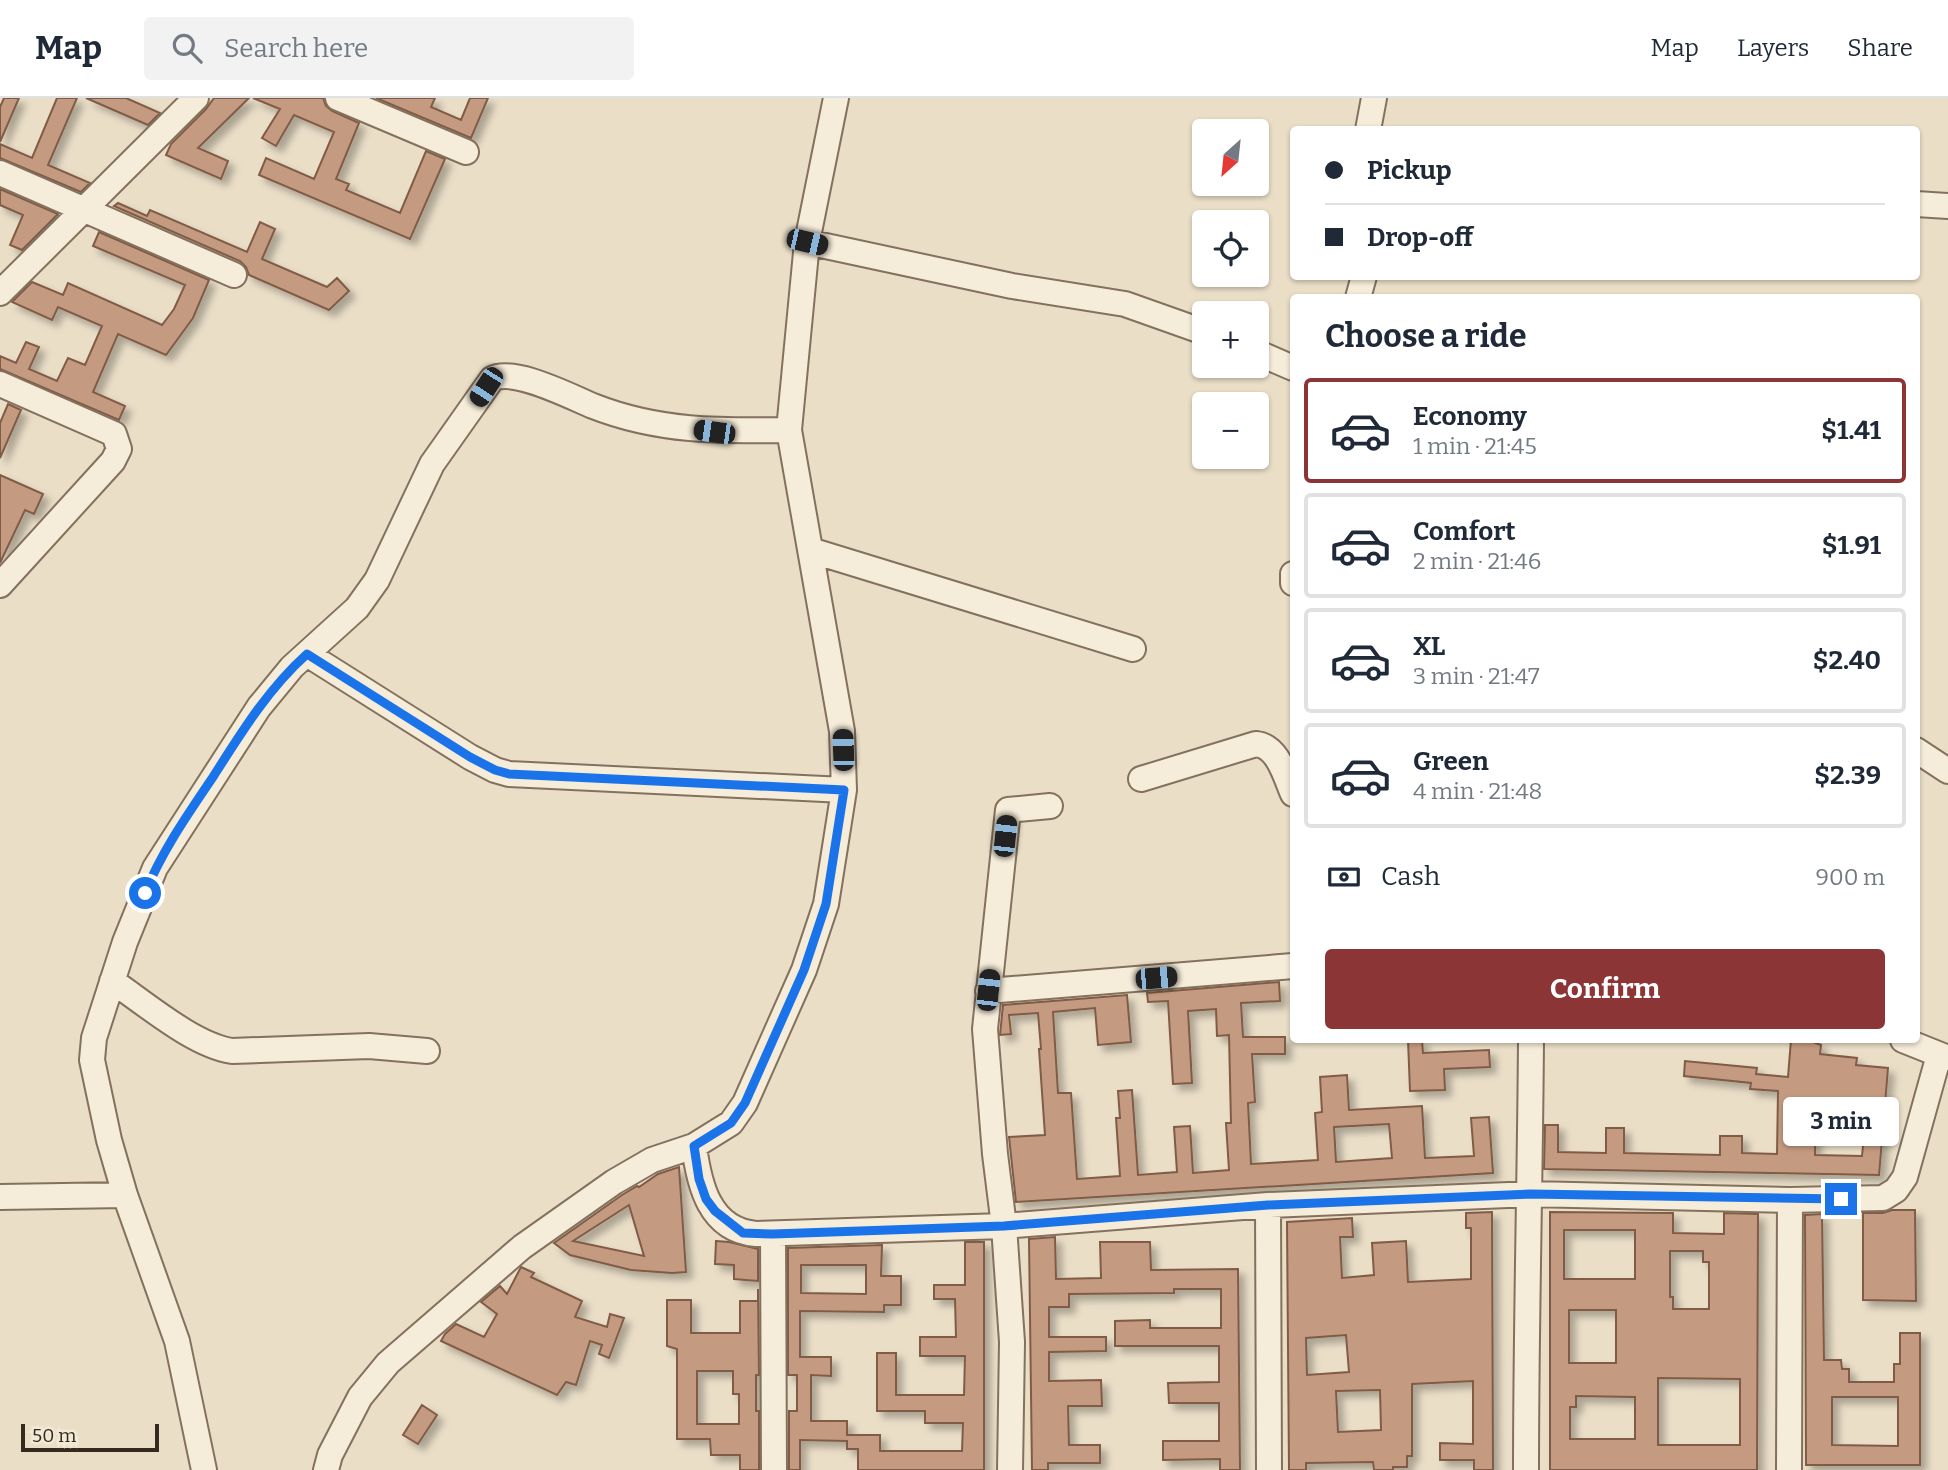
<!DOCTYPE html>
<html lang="en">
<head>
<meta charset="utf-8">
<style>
	body { margin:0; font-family:Bitter,serif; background:#f2f2f3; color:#1f2937; height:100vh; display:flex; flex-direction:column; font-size:26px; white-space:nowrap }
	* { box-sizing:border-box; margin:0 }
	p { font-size:23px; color:#747a83 }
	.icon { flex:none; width:38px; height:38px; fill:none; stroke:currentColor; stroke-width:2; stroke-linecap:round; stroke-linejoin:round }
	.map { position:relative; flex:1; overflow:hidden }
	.drawer { position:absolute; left:1290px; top:196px; width:630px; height:749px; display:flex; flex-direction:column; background:#fff; border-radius:7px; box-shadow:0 2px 5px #0004 }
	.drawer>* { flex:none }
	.hud { position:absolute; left:1290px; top:28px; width:630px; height:154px; border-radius:7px; box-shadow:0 2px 5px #0004; display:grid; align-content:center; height:154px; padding:0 35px; background:#fff }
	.needle { width:46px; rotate:207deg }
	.buttons { position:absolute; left:1192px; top:21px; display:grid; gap:14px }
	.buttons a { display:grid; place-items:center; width:77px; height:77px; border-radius:7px; background:#fff; box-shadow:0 2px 5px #0004; font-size:35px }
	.scale { position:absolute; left:21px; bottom:18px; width:138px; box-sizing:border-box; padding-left:7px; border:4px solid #352a20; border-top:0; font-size:19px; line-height:24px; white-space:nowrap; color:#352a20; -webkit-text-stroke:5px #f2e9d6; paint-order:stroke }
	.end { position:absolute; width:32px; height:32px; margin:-16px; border:9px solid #1a73e8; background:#fff; box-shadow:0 0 0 4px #fff }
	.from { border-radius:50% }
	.bubble { position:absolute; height:49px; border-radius:7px; background:#fff; box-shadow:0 2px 5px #0004; font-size:23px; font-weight:700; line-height:49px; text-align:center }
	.car { position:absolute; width:21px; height:42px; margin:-21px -10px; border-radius:9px; box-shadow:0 0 5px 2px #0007; background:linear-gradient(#222 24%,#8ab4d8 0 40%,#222 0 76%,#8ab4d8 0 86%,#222 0) }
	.hud b { display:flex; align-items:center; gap:24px; height:66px; font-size:26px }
	.hud b+b { border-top:2px solid #e0e1e3 }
	.hud i { width:18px; height:18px; background:#1f2937 }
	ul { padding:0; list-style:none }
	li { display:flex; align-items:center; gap:21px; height:105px; margin:0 14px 10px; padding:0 21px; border:4px solid #e0e1e3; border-radius:7px }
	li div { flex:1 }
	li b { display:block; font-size:26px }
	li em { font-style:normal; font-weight:700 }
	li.active { border-color:#8c3537 }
	li>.icon { width:63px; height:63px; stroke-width:1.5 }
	h2 { padding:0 35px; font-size:32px; line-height:84px }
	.pay { display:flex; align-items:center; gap:18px; height:77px; padding:0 35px; font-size:26px }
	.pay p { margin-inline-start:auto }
	.action { display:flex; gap:14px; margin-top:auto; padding:14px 35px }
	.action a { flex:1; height:80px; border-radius:7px; background:#8c3537; color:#fff; font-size:28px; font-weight:700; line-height:80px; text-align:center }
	header { display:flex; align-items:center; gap:42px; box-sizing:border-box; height:98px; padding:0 35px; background:#fff; border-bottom:2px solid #e0e1e3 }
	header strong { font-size:33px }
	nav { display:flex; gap:38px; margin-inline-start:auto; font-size:24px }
	.search { width:490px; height:63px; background:#f2f2f3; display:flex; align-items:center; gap:18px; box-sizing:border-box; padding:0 24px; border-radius:7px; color:#747a83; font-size:26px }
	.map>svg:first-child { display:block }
</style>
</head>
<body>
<header>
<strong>Map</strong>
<div class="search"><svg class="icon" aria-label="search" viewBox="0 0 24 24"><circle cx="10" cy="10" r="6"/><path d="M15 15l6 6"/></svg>Search here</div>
<nav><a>Map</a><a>Layers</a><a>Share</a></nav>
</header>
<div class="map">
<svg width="1948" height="1372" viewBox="0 0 1948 1372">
	<defs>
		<filter id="shadow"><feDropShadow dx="6" dy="6" stdDeviation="3.5" flood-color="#0004"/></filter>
	</defs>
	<rect width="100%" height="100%" fill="#eadec7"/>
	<path fill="#c49b81" stroke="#805c47" stroke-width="2" fill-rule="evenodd" filter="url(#shadow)" d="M4 0H19L0 44V9Z
		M57 0H77L48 67 90 85 81 94 0 60V46L32 60Z
		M86 0H126L160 15 148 27Z
		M214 0H249L198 50 228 63 221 81 166 57 171 46 206 11Z
		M253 0H323L326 8 332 13 359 25 336 81 349 86 346 92 400 115 426 53 445 61 410 141 259 77 266 60 314 81 334 34 294 17 276 48 262 40 280 11Z
		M376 0H435L431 9 461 22 470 0H488L471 40Z
		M0 91 58 116 22 152 10 147 23 117 0 107Z
		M118 105 147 118 150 112 247 154 260 124 275 131 262 161 327 189 337 180 349 193 329 212 249 177 246 169 240 163 114 108Z
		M99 134 209 182 193 220 166 257 118 236 93 294 125 308 119 322 0 271V258L16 265 26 244 39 249 29 271 57 283 68 260 85 267 102 228 58 209 52 222 12 204 32 184 63 197 68 185 162 227 174 211 185 187 93 148Z
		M8 306 21 312 0 360V325Z
		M0 377 43 396 34 416 25 412 0 465Z
		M1279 884 1280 903 1241 905 1243 939H1285V956H1252L1255 1004 1248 1005 1251 1066 1318 1062 1315 1015 1322 1014 1320 979 1347 977 1349 1012 1422 1008 1425 1060 1474 1058 1471 1020 1489 1019 1493 1075 1016 1104 1009 1039 1045 1037 1039 951H1041L1038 915 1009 917 1011 936 1000 937 1003 907 1127 897 1131 944 1098 947 1095 910 1053 914 1058 995H1071L1077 1081 1120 1078 1116 1020H1120L1118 993 1132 992 1138 1077 1177 1074 1174 1029 1190 1028 1193 1075 1229 1072 1226 1025H1231L1229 937 1217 938 1216 911 1188 913 1192 985 1173 986 1168 903 1148 904 1147 895ZM1389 1026 1392 1060 1336 1064 1334 1029Z
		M1408 942H1422L1423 955 1489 952 1490 969 1444 971 1445 992 1410 993Z
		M1791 942H1808L1821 947 1820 956 1857 960 1856 967 1888 970 1879 1077 1544 1071 1545 1027H1558V1054L1606 1055V1030H1624V1055L1720 1057V1038H1742V1055L1777 1056 1778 993 1750 991 1751 985 1684 978 1685 963 1757 970 1756 976 1788 979ZM1816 1003 1867 1007 1862 1058 1815 1057Z
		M679 1069 686 1174 672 1175 631 1172 570 1157 554 1145 622 1097 637 1088 639 1089 658 1076ZM629 1107 644 1158 573 1143Z
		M1892 1112H1915L1916 1203 1863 1202V1115H1883Z
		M1492 1114 1493 1372H1474V1362H1440V1345L1473 1346V1283L1412 1286V1358H1407V1369H1393V1372H1374L1373 1364 1306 1365V1372H1289L1287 1124 1352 1120 1353 1139H1340L1342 1180 1374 1177 1372 1145 1406 1143 1408 1184 1471 1181V1130H1466V1115ZM1346 1237 1349 1274 1307 1277 1306 1240ZM1380 1292 1381 1332 1338 1334 1336 1293Z
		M1550 1114 1673 1115V1135L1724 1136V1115L1758 1116 1757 1372H1550ZM1564 1132H1635V1181H1564ZM1670 1153H1703V1164H1709V1211H1673V1199H1670ZM1569 1212H1616V1265H1569ZM1658 1280 1740 1281V1347H1658ZM1576 1298 1635 1299V1341H1570V1309H1576Z
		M1822 1116 1824 1262H1841L1842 1271H1849V1284H1894V1266H1900V1235H1920V1367H1806L1805 1117ZM1832 1299H1898V1348L1832 1347Z
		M1055 1139 1056 1181 1101 1180 1100 1144H1150L1151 1172 1238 1171 1240 1372H1220V1361L1163 1362V1343H1219V1305H1169L1168 1285 1219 1284V1248H1115V1223L1150 1222V1230H1221V1191H1174V1195L1069 1196V1209H1049V1239H1106V1253L1049 1254V1283L1101 1282 1102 1308H1068L1069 1347H1100V1365H1048V1372H1032L1029 1141Z
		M716 1143 729 1144 758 1151V1183L734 1181V1167L715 1166Z
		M965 1144H984V1372H858V1351H847V1343L800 1342V1372H789V1313H797V1277H788V1150L882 1147 881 1178H901V1207H884V1214L800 1213V1259H831V1278L811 1277V1323H847V1337H880V1353H962L963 1325H925V1313H877V1255H896V1297H964L965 1258H920V1239H956L955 1201H934V1187H965ZM801 1167H866V1196L801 1195Z
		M521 1169 534 1175 531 1179 582 1203 575 1219 607 1229 610 1216 624 1220 609 1260 599 1256 602 1247 590 1243 576 1287 566 1284 557 1297 441 1243 445 1236 456 1226 484 1239 497 1216 481 1204 500 1188 507 1196Z
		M758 1191 759 1277H756V1313H759V1372H740V1357H711L710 1341H677V1251L667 1248V1202H691V1235H740V1203H758ZM697 1273H733V1296H739V1326H697Z
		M422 1307 437 1317 418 1346 403 1337Z"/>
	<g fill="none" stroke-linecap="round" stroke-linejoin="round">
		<defs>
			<path id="minor" d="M338 0 466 54
				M1368 32 1374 0
				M0 75 234 177
				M1916 106 1948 108
				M807 144 1012 188 1125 206 1204 234
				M0 195 196 0
				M1358 200 1364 178
				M1256 254 1293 270
				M0 286 114 336 119 351 113 363 0 487
				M810 452 1133 551
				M1293 476V485
				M307 556 470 659 495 672 509 676 844 692
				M1916 652 1948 673
				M1141 681 1256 646C1278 648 1285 678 1293 696
				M112 883C145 905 193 947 232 953L369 948 427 953
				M988 893 1293 868
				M1903 942 1948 960
				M694 1048C699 1086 709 1132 756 1136L1004 1128 1268 1107 1530 1096 1790 1102 1789 1372
				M0 1099 125 1097
				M1790 1102 1883 1100 1896 1092 1905 1079 1939 957
				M1268 1107 1269 1372
				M773 1136 774 1372
				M204 1372 177 1243 125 1097 109 1042 92 962 94 940 125 844 155 770 259 609 292 569 357 510 377 482 432 366 492 281C514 269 571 299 593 308 659 334 720 333 789 332
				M326 1372 330 1357 360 1299 388 1265 522 1149 614 1084 652 1062 694 1048 731 1025 745 1005 804 872 826 806 844 692 842 633 789 332 807 144 836 0
				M1010 1372 1012 1244 1004 1128 995 1056 985 931 1008 712 1050 708
				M1526 1372C1526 1228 1530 1085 1531 942"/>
		</defs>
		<use href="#minor" stroke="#83715e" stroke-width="28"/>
		<use href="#minor" stroke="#f5ecd9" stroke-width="24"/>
	</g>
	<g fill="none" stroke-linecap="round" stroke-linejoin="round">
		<path stroke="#1a73e8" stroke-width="9" d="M145 795C162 753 188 716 213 679 241 635 268 591 307 556L470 659 495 672 509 676 844 692 826 806 804 872 745 1005 731 1025 694 1048 699 1081 706 1101 715 1113 743 1135 773 1136 1004 1128 1268 1107 1530 1096 1841 1101"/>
	</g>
</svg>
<div class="buttons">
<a><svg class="needle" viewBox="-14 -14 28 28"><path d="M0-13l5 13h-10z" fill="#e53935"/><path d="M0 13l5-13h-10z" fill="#747a83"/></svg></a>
<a><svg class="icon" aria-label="locate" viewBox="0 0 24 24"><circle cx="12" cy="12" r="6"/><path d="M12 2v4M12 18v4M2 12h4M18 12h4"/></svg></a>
<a>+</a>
<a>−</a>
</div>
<div class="scale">50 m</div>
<i class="end from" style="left:145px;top:795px"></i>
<i class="end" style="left:1841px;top:1101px"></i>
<div class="bubble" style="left:1783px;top:999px;width:116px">3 min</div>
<i class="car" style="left:807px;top:144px;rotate:103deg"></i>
<i class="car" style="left:486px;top:289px;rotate:213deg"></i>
<i class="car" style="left:714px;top:334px;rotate:278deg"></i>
<i class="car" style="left:843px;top:652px;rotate:358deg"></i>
<i class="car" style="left:1005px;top:738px;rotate:6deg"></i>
<i class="car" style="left:1156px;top:880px;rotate:85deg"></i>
<i class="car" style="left:988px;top:892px;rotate:6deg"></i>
<div class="hud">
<b><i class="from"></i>Pickup</b>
<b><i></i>Drop-off</b>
</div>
<section class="drawer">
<h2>Choose a ride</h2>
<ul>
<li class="active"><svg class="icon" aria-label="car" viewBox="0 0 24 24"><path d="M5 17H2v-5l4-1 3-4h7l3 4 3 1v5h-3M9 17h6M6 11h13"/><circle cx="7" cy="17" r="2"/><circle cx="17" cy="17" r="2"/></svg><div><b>Economy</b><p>1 min · 21:45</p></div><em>$1.41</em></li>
<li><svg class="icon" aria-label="car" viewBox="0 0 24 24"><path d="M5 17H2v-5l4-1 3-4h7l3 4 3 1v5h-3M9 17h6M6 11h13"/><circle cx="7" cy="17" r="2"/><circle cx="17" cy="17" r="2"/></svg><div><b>Comfort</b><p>2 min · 21:46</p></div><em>$1.91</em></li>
<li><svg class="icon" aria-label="car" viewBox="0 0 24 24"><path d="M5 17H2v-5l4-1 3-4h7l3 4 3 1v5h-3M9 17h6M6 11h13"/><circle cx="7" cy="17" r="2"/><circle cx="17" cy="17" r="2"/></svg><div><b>XL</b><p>3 min · 21:47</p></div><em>$2.40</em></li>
<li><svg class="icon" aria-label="car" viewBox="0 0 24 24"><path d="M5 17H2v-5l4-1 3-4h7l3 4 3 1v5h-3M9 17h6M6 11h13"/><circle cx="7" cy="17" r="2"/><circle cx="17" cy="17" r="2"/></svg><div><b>Green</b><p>4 min · 21:48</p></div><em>$2.39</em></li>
</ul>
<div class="pay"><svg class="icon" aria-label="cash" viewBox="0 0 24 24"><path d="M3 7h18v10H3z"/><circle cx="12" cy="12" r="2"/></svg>Cash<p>900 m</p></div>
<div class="action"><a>Confirm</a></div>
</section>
</div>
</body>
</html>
